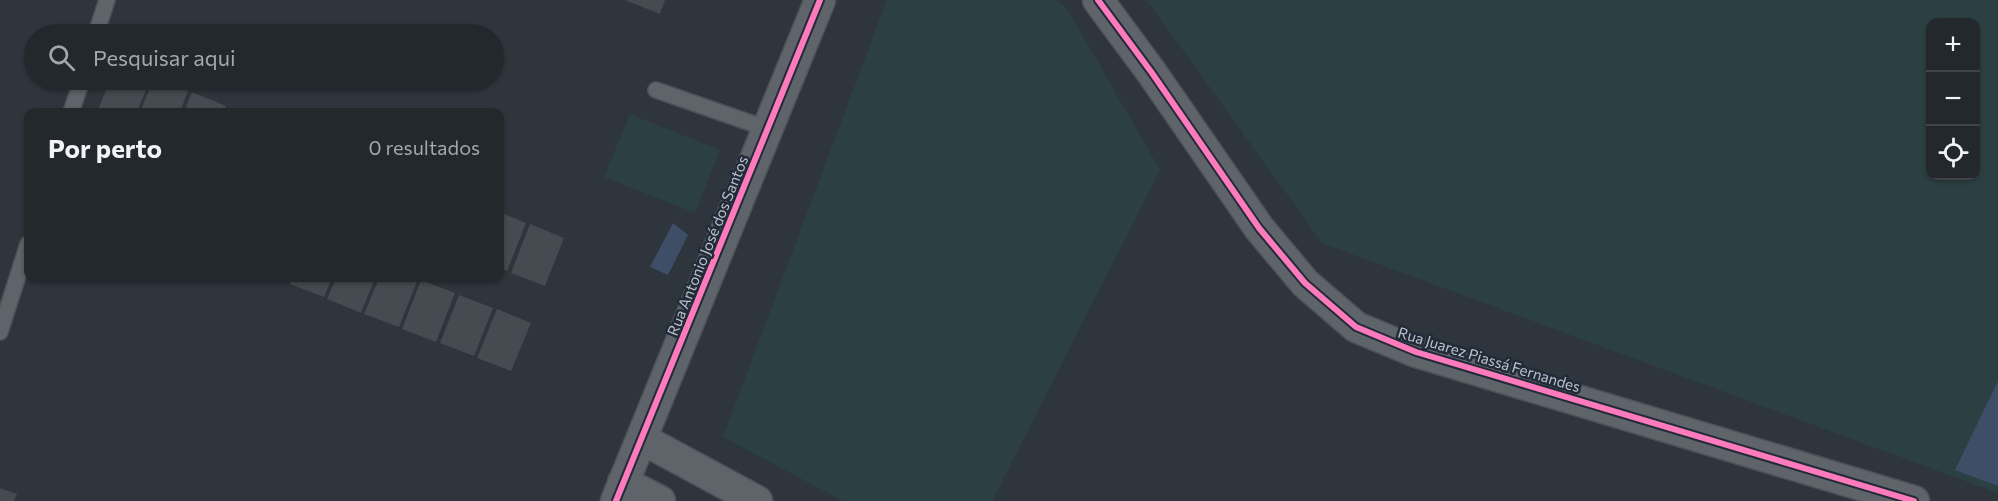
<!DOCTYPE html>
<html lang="pt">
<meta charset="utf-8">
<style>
:root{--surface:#23282d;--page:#2b3035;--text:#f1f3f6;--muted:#a3a6aa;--line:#404449}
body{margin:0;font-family:Commissioner,sans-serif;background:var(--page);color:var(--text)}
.controls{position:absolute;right:18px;top:18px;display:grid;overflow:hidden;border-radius:12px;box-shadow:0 2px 4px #0004}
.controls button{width:54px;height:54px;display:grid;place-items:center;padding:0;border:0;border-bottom:2px solid var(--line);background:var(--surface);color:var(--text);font:30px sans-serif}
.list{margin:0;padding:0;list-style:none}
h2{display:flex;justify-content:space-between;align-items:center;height:78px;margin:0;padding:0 24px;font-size:26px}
h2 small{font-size:20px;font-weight:400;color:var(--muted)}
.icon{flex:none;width:33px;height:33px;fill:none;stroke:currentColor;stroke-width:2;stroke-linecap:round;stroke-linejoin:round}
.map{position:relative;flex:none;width:1998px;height:501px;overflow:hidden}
.search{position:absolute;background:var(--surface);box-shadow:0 2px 4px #0004;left:24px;top:24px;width:480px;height:66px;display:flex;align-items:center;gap:15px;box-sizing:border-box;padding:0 21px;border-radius:33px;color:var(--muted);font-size:22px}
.panel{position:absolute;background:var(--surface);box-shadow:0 2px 4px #0004;left:24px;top:108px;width:480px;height:174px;border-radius:12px}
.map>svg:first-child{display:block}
.green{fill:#2c4043;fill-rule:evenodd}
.water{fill:#3e4e66}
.building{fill:#464a51}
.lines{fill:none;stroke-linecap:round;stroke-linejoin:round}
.lane-casing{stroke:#4d5157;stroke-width:18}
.street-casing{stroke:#4d5157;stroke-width:33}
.lane{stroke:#5f636a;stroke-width:15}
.street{stroke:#5f636a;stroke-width:30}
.cycleway-casing{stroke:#222b37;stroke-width:10}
.cycleway{stroke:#fd7abc;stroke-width:6}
.labels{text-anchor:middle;stroke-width:5;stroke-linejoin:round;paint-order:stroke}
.street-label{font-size:15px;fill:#bac1cc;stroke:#222b37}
</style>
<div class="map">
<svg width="1998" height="501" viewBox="0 0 1998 501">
<rect width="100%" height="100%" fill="#2f353c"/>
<path class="green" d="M 887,0 L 1057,0 L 1068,10 L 1160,170 L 992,501 L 843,501 L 723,437 Z
M 1145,0 L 1998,0 L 1998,493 L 1322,243 L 1152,7 ZM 1930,22 L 1976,22 L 1976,176 L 1930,176 Z
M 630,114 L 720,150 L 695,213 L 604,177 Z"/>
<path class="water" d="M 673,223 L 688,235 L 668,275 L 650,267 Z
M 1998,381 L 1998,486 L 1955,470 Z"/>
<path class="building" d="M 625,0 L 665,0 L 660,14 Z
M 110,80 L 150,80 L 137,112 L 97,112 Z
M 153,80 L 158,80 L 188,91 L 180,112 L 140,112 Z
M 192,92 L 226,106 L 223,112 L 184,112 Z
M 500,212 L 526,223 L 507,271 L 500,268 Z
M 530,224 L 564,238 L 545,286 L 511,273 Z
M 292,278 L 332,278 L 324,297 L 290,284 Z
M 336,278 L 375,278 L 361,313 L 327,299 Z
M 379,278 L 418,279 L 399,327 L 364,314 Z
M 421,280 L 455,293 L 436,342 L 402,329 Z
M 459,295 L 493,308 L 474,356 L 440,343 Z
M 497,309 L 531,323 L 511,371 L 477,358 Z
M 0,488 L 17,494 L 14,501 L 0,501 Z"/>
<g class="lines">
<g class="lane-casing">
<path id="lane" d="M 96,34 L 107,0
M 656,90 L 768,129
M 71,112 L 82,80
M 0,332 L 28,244"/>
</g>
<g class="street-casing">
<path id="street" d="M 1098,0 L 1152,73 L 1259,228 L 1305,283 L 1356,327 L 1416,352 L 1914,501
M 642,439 L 757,501
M 623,482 L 660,501
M 616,501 L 820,0"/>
</g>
<use href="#lane" class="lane"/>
<use href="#street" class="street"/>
<g class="cycleway-casing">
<path id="cycleway" d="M 1098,0 L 1152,73 L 1259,228 L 1305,283 L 1356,327 L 1416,352 L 1914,501
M 616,501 L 820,0"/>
</g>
<use href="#cycleway" class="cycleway"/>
</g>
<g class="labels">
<g class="street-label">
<text transform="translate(708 246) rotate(-68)" y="5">Rua Antonio José dos Santos</text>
<text transform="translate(1489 360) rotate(17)" y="5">Rua Juarez Piassá Fernandes</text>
</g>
</g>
</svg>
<div class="controls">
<button>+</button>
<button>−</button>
<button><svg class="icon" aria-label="locate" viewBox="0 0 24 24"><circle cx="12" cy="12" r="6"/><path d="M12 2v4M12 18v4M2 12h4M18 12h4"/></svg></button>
</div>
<div class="search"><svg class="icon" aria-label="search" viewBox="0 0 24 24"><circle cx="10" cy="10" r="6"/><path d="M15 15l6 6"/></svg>Pesquisar aqui</div>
<section class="panel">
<h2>Por perto<small>0 resultados</small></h2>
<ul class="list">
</ul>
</section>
</div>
